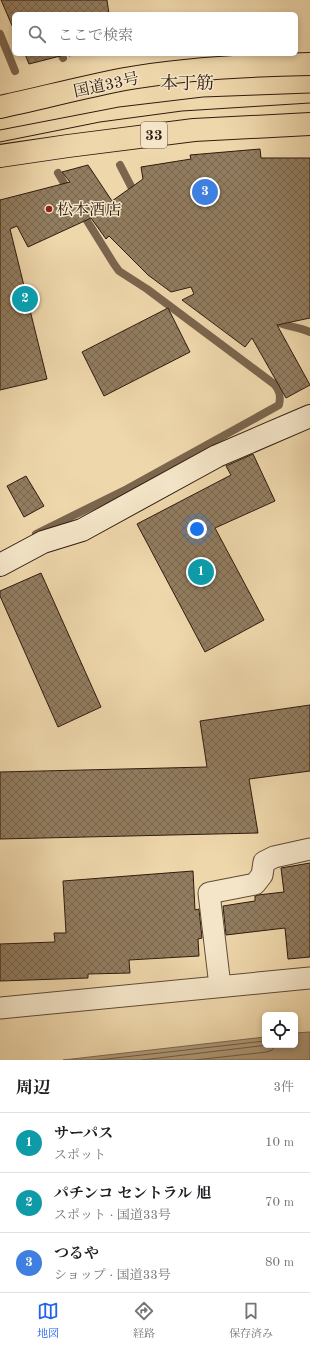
<!DOCTYPE html>
<html lang="ja">
<meta charset="utf-8">
<style>
:root{--surface:#fff;--page:#f2f2f2;--text:#202124;--muted:#757577;--line:#e0e0e0;--accent:#2563eb}
body{margin:0;font-family:"Old Standard TT","Noto Serif JP",serif;background:var(--page);color:var(--text)}
.controls{position:absolute;right:12px;bottom:12px;display:grid;overflow:hidden;border-radius:6px;box-shadow:0 2px 6px #0003}
.controls button{width:36px;height:36px;display:grid;place-items:center;padding:0;border:0;border-bottom:1px solid var(--line);background:var(--surface);color:var(--text);font:20px sans-serif}
.you{position:absolute;left:197px;top:529px;width:14px;height:14px;margin:-10px;border:3px solid #fff;border-radius:50%;background:#1a73e8;box-shadow:0 0 0 6px #1a73e833}
.badge{display:grid;place-items:center;width:26px;height:26px;border-radius:50%;background:var(--accent);color:#fff;font-size:13px;font-weight:700}
.pin{position:absolute;translate:-50% -50%;border:2px solid #fff;box-shadow:0 1px 4px #0006}
.list{margin:0;padding:0;list-style:none}
h2{display:flex;justify-content:space-between;align-items:center;height:52px;margin:0;padding:0 16px;font-size:17px}
h2 small{font-size:13px;font-weight:400;color:var(--muted)}
.list li{display:grid;grid-template-columns:26px 1fr auto;gap:12px;align-items:center;box-sizing:border-box;height:60px;padding:0 16px;border-top:1px solid var(--line)}
.list b{display:block;font-size:15px;white-space:nowrap}
.list p{margin:0;font-size:13px;white-space:nowrap;color:var(--muted)}
.list em{font-size:13px;font-style:normal;color:var(--muted)}
.icon{flex:none;width:22px;height:22px;fill:none;stroke:currentColor;stroke-width:2;stroke-linecap:round;stroke-linejoin:round}
.map{position:relative;flex:none;width:310px;height:1060px;overflow:hidden}
.search{position:absolute;background:var(--surface);box-shadow:0 2px 6px #0003;left:12px;right:12px;top:12px;height:44px;display:flex;align-items:center;gap:10px;box-sizing:border-box;padding:0 14px;border-radius:6px;color:var(--muted);font-size:15px}
.sheet{height:232px;background:var(--surface)}
nav{display:flex;justify-content:space-around;align-items:center;box-sizing:border-box;height:56px;border-top:1px solid var(--line);background:var(--surface);font-size:11px;color:var(--muted)}
nav a{display:grid;justify-items:center;gap:2px}
nav .on{color:var(--accent)}
.map>svg:first-child{display:block}
.water{fill:#ad9776;stroke:#7b654d}
.lines{fill:none;stroke-linecap:round;stroke-linejoin:round}
.shore{stroke:#6e5942;stroke-width:1}
.stream{stroke:#7b654d;stroke-width:8}
.building{fill:url(#building-cross-hatch);stroke:#2f1b0f}
.street-casing{stroke:#5f4a36;stroke-width:23}
.secondary-casing{stroke:#2f1b0f;stroke-width:24}
.highway-casing{stroke:#2f1b0f;stroke-width:24}
.street{stroke:#f4e5c8;stroke-width:21}
.secondary{stroke:#f4e5c8;stroke-width:22}
.highway{stroke:#eed7ab;stroke-width:22}
.tram{stroke:#2f1b0f;stroke-width:1}
.poi-dot{fill:#8f2418;stroke:#f4e5c8;stroke-width:1.5}
.labels{text-anchor:middle;stroke-width:3;stroke-linejoin:round;paint-order:stroke}
.shield{fill:#f4e5c8;stroke:#6a5846;stroke-width:1}
.shield-label{font-size:15px;font-weight:bold;fill:#2f1b0f}
.street-label{font-size:16px;fill:#2f1b0f;stroke:#f4e5c8}
.poi-label{font-size:16px;fill:#2f1b0f;stroke:#f4e5c8;text-anchor:start}
.quarter-label{font-size:18px;fill:#2f1b0f;stroke:#f4e5c8}
</style>
<div class="map">
<svg width="310" height="1060" viewBox="0 0 310 1060">
<defs>
<pattern id="building-cross-hatch" width="8" height="8" patternUnits="userSpaceOnUse"><rect width="8" height="8" fill="#927d60"/><path d="M0 0l8 8M0 8l8-8" fill="none" stroke="#78664e"/></pattern>
</defs>
<rect width="100%" height="100%" fill="#eed7ab"/>
<filter id="stains"><feTurbulence type="fractalNoise" baseFrequency=".005" numOctaves="4"/><feColorMatrix values="0 0 0 0 .2 0 0 0 0 .09 0 0 0 0 .02 0 0 0 .5 -.17"/></filter>
<radialGradient id="worn" r=".72"><stop offset=".6" stop-color="#630" stop-opacity="0"/><stop offset="1" stop-color="#630" stop-opacity=".3"/></radialGradient>
<path class="water" d="M 310,1032 L 310,1060 L 63,1060 L 265,1037 L 265,1045 L 295,1045 L 295,1033 Z"/>
<g class="lines">
<path class="shore" d="M 98,1060 L 265,1041
M 142,1060 L 268,1045
M 195,1060 L 267,1052 L 272,1050 L 277,1045"/>
<path class="stream" d="M 0,34 L 15,71
M 61,54 L 63,58
M 120,165 L 136,196
M 58,173 L 70,193
M 272,319 C 283,327 297,326 310,332
M 36,534 L 127,489 L 279,405 C 281,396 280,390 274,384 L 147,289 L 119,271 L 114,264 L 81,211"/>
</g>
<path class="building" d="M 1,0 L 107,0 L 109,14 L 14,14 L 14,30 Z
M 25,54 L 77,54 L 69,56 L 68,54 L 29,64 Z
M 260,149 L 261,158 L 310,158 L 310,318 L 277,325 L 310,385 L 286,398 L 252,338 L 245,347 L 182,300 L 194,294 L 191,287 L 171,292 L 148,275 L 109,236 L 106,239 L 91,218 L 28,247 L 17,226 L 10,229 L 47,379 L 0,390 L 0,200 L 70,182 L 62,172 L 88,165 L 112,201 L 143,179 L 141,167 L 191,159 L 190,155 Z
M 168,308 L 190,352 L 104,396 L 82,352 Z
M 253,454 L 275,501 L 215,528 L 264,620 L 205,652 L 137,524 L 231,475 L 226,466 Z
M 26,476 L 44,506 L 24,517 L 7,486 Z
M 41,573 L 101,707 L 58,727 L 0,596 L 0,591 Z
M 310,705 L 310,771 L 249,779 L 258,833 L 0,839 L 0,772 L 207,767 L 200,721 Z
M 310,863 L 310,957 L 288,959 L 285,928 L 226,935 L 223,906 L 255,901 L 255,896 L 258,895 L 284,892 L 281,868 Z
M 193,871 L 195,910 L 199,909 L 202,938 L 198,939 L 199,956 L 129,960 L 130,973 L 88,974 L 88,978 L 0,981 L 0,944 L 55,942 L 54,933 L 66,933 L 63,881 Z"/>
<g class="lines">
<g class="street-casing">
<path id="street" d="M 220,986 L 209,893 L 255,884 L 262,875 L 264,862 L 274,857 L 310,849
M 0,1008 L 310,978"/>
</g>
<g class="secondary-casing">
<path id="secondary" d="M 0,565 L 43,542 L 82,530 L 217,456 L 310,416"/>
</g>
<g class="highway-casing">
<path id="highway" d="M 0,107 C 42,98 83,87 125,79 C 186,68 248,65 310,64
M 0,156 L 68,146 L 194,130 L 310,124"/>
</g>
<use href="#street" class="street"/>
<use href="#secondary" class="secondary"/>
<use href="#highway" class="highway"/>
<path class="tram" d="M 0,130 L 119,107 L 203,97 L 310,93
M 0,142 L 100,122 L 182,111 L 310,103"/>
</g>
<circle class="poi-dot" cx="49" cy="209" r="4"/>
<g class="labels">
<rect class="shield" x="141" y="122" width="26" height="26" rx="3"/>
<g class="shield-label">
<text x="154" y="140">33</text>
</g>
<g class="street-label">
<text transform="translate(106 84) rotate(-12)" y="6">国道33号</text>
</g>
<g class="poi-label">
<text x="57" y="215">松本酒店</text>
</g>
<g class="quarter-label">
<text x="187" y="89">本丁筋</text>
</g>
</g>
<rect width="100%" height="100%" filter="url(#stains)"/>
<rect width="100%" height="100%" fill="url(#worn)"/>
</svg>
<div class="controls">
<button><svg class="icon" aria-label="locate" viewBox="0 0 24 24"><circle cx="12" cy="12" r="6"/><path d="M12 2v4M12 18v4M2 12h4M18 12h4"/></svg></button>
</div>
<div class="you"></div>
<div class="pin badge" style="left:201px;top:572px;background:#0f9aa8">1</div>
<div class="pin badge" style="left:25px;top:299px;background:#0f9aa8">2</div>
<div class="pin badge" style="left:205px;top:192px;background:#3f7fe0">3</div>
<div class="search"><svg class="icon" aria-label="search" viewBox="0 0 24 24"><circle cx="10" cy="10" r="6"/><path d="M15 15l6 6"/></svg>ここで検索</div>
</div>
<section class="sheet">
<h2>周辺<small>3件</small></h2>
<ul class="list">
<li><span class="badge" style="background:#0f9aa8">1</span><div><b>サーパス</b><p>スポット</p></div><em>10 m</em></li>
<li><span class="badge" style="background:#0f9aa8">2</span><div><b>パチンコ セントラル 旭</b><p>スポット · 国道33号</p></div><em>70 m</em></li>
<li><span class="badge" style="background:#3f7fe0">3</span><div><b>つるや</b><p>ショップ · 国道33号</p></div><em>80 m</em></li>
</ul>
</section>
<nav>
<a class="on"><svg class="icon" aria-label="map" viewBox="0 0 24 24"><path d="M3 6l6-2 6 2 6-2v14l-6 2-6-2-6 2zM9 4v14M15 6v14"/></svg>地図</a>
<a><svg class="icon" aria-label="directions" viewBox="0 0 24 24"><path d="M12 3l9 9-9 9-9-9zM9 14v-3h6M13 9l2 2-2 2"/></svg>経路</a>
<a><svg class="icon" aria-label="saved" viewBox="0 0 24 24"><path d="M7 4h10v16l-5-4-5 4z"/></svg>保存済み</a>
</nav>
